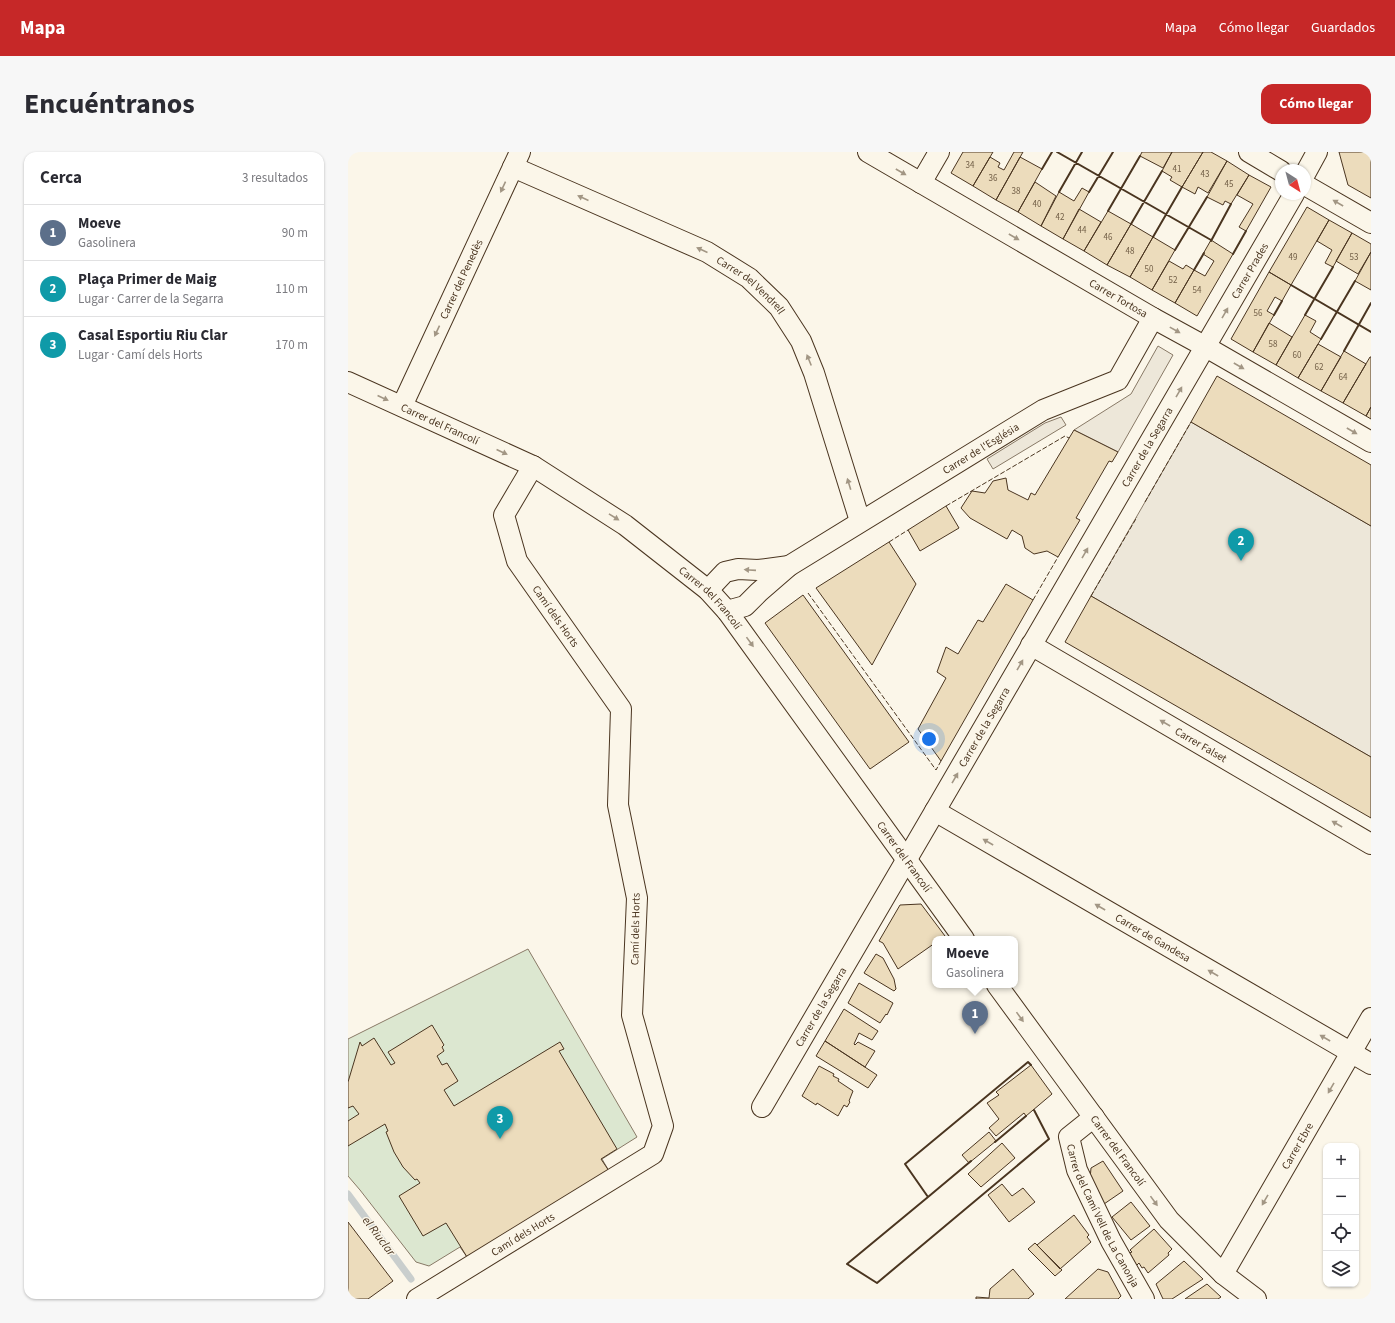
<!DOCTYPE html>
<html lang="es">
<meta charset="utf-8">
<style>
:root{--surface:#fff;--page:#f7f7f7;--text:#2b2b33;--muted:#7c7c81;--line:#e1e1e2;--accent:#c62828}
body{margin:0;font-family:"Source Sans 3",sans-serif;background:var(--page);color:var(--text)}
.controls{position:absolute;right:12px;bottom:12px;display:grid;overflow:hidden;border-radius:8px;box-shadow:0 1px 3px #0004}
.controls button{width:36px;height:36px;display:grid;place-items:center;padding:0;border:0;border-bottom:1px solid var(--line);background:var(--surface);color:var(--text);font:20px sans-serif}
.compass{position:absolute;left:927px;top:12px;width:36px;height:36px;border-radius:50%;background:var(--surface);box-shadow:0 1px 3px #0004;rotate:144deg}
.you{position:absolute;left:581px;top:587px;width:14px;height:14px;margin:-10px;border:3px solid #fff;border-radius:50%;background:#1a73e8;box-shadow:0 0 0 6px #1a73e833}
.badge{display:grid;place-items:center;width:26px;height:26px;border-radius:50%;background:var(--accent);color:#fff;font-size:13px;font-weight:700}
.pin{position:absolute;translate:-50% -33px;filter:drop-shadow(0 1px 2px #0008)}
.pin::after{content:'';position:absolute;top:21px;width:14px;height:12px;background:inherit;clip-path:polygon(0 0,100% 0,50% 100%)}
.popup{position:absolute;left:584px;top:784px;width:86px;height:52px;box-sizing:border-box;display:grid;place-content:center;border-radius:8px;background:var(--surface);filter:drop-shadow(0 1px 3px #0005);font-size:13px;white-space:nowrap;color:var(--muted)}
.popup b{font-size:15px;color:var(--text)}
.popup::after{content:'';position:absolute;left:50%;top:100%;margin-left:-8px;border:8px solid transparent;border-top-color:var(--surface)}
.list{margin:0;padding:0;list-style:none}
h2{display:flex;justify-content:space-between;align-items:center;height:52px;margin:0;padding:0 16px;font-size:17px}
h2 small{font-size:13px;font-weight:400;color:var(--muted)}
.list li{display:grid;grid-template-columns:26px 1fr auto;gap:12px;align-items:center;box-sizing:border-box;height:56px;padding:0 16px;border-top:1px solid var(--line)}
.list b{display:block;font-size:15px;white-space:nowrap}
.list p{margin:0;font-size:13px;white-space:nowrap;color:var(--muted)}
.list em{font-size:13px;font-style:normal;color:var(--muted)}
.icon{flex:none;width:22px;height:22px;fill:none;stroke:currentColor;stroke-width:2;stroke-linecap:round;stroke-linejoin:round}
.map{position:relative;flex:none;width:1023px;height:1147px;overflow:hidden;border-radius:12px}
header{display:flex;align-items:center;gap:24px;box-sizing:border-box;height:56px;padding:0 20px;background:var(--accent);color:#fff}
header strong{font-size:19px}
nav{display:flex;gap:22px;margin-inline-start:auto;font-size:14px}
.intro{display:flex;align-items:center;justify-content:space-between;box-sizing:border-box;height:96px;padding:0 24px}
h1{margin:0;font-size:28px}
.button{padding:10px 18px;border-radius:12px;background:var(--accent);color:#fff;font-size:14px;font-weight:700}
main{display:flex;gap:24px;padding:0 24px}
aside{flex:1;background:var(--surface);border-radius:12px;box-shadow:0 1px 3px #0004}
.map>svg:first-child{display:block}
.green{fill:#dce7d0;stroke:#887966}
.parking{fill:#ede7d9;stroke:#887966}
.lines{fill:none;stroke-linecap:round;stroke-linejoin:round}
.stream{stroke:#c9cecd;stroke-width:7}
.building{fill:#ecdcbc;stroke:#4a3520}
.street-casing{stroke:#4a3520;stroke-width:22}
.street{stroke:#fbf6e9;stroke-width:20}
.fence{stroke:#4a3520;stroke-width:1;stroke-dasharray:5 2;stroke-linecap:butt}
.wall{stroke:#4a3520;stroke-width:2}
.oneway{fill:#a29684}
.labels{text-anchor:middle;stroke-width:3;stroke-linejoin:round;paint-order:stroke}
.number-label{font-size:9px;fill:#725f47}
.street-label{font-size:11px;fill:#4a3520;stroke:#fbf6e9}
.water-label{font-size:12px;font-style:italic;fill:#4a3520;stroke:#fbf6e9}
</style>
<header>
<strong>Mapa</strong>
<nav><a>Mapa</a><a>Cómo llegar</a><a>Guardados</a></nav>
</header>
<div class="intro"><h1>Encuéntranos</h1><a class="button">Cómo llegar</a></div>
<main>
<aside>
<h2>Cerca<small>3 resultados</small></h2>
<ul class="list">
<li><span class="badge" style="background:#5c6f8a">1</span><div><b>Moeve</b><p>Gasolinera</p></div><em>90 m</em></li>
<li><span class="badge" style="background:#0f9aa8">2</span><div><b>Plaça Primer de Maig</b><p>Lugar · Carrer de la Segarra</p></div><em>110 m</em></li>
<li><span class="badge" style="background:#0f9aa8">3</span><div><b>Casal Esportiu Riu Clar</b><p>Lugar · Camí dels Horts</p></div><em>170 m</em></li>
</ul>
</aside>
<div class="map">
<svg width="1023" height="1147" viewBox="0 0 1023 1147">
<rect width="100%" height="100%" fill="#fbf6e9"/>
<path class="green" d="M 180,797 L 289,985 L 254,1007 L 261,1019 L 119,1105 L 112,1095 L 81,1114 L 68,1110 L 12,1038 L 0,1024 L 0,887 Z"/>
<path class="parking" d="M 810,194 L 825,203 L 770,300 L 726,278 L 783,242 Z
M 713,265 L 718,273 L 645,317 L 639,307 L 697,271 Z
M 843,270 L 1023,374 L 1023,605 L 743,444 Z"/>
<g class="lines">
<path class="stream" d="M 0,1042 L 63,1127"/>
</g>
<path class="building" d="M 615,0 L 645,0 L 625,34 L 603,21 Z
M 666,0 L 675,0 L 648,48 L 625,34 L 642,5 L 652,11 L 650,15 L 656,18 Z
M 794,0 L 824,0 L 815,16 L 792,4 Z
M 824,0 L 855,0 L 834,35 L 822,28 L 824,25 L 814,19 Z
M 855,0 L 863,0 L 879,9 L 860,41 L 850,35 L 847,42 L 834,35 Z
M 991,0 L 1023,0 L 1023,46 L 1000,33 Z
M 672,5 L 694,17 L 670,60 L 648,48 Z
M 879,9 L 901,23 L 883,52 L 877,49 L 875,53 L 859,45 Z
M 901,23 L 923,35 L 898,79 L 891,75 L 905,52 L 889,43 Z
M 687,30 L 708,44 L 693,74 L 670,60 Z
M 734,36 L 741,40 L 715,87 L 693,74 L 711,40 L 726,49 Z
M 959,55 L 981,68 L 943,133 L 921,120 Z
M 731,57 L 753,70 L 736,99 L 715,87 Z
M 760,59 L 783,72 L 759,113 L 736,99 Z
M 981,68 L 1004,81 L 985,115 L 977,111 L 984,98 L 969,89 Z
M 783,72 L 805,85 L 782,125 L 759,113 Z
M 1004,81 L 1023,92 L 1023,100 L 1010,122 L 988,109 Z
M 805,85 L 827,98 L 804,138 L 782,125 Z
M 863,88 L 885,102 L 849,164 L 827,151 L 846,118 L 857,124 L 866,109 L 855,102 Z
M 1023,100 L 1023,138 L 1007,129 Z
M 821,109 L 835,117 L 838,113 L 846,118 L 827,151 L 804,138 Z
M 921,120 L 943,133 L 934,149 L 927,145 L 919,159 L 926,163 L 905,200 L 883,187 Z
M 957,163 L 968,169 L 962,180 L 973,187 L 950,226 L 928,213 Z
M 921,171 L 944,185 L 928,213 L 905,200 Z
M 970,192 L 993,205 L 973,239 L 950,226 Z
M 996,199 L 1018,212 L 995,251 L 973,239 Z
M 1022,205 L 1023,205 L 1023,255 L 1018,264 L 995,251 Z
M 869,224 L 1023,313 L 1023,374 L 843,270 Z
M 1023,255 L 1023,267 L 1018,264 Z
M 726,278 L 770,300 L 764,310 L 761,309 L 728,366 L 732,368 L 710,405 L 699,399 L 686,402 L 677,396 L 674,384 L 664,378 L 659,387 L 622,366 L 613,356 L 624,339 L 637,341 L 645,329 L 658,326 L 660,338 L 680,348 L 683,341 L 687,343 Z
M 598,354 L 611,376 L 572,399 L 560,378 Z
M 541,390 L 568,432 L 524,513 L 468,436 Z
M 658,432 L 685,448 L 593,609 L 570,577 L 598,526 L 589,520 L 598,495 L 610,502 L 630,468 L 635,470 Z
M 455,443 L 561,590 L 522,617 L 417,471 Z
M 743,444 L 1023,605 L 1023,666 L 717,490 Z
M 573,752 L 597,784 L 593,787 L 587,787 L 587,791 L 550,817 L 535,791 L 531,789 L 552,753 Z
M 528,802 L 535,806 L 546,827 L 548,837 L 546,839 L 516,821 Z
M 511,831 L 545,851 L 539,863 L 538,862 L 532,871 L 500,851 Z
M 496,857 L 530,879 L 524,888 L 511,881 L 506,892 L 507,893 L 510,890 L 527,899 L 517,915 L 477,889 Z
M 84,873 L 96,893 L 94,895 L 96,899 L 89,904 L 94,913 L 99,911 L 110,929 L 96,938 L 106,954 L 212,890 L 216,897 L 211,899 L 269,997 L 253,1007 L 261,1019 L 119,1105 L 98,1071 L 75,1084 L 51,1044 L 72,1031 L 69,1027 L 67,1028 L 55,1015 L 46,1000 L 38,980 L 40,979 L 37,972 L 0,994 L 0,969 L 11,962 L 5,954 L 0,956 L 0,930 L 12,890 L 14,894 L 26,886 L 43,913 L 47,911 L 40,900 Z
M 477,889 L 529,923 L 520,936 L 468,904 Z
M 683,913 L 704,942 L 678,964 L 676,961 L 648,984 L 641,976 L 651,967 L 639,951 L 651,943 L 648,940 Z
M 471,914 L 486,922 L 485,924 L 491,927 L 490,929 L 505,939 L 501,949 L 502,950 L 499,955 L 496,953 L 490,964 L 469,951 L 468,953 L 454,944 Z
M 641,980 L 648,989 L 621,1011 L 614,1003 Z
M 654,991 L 667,1006 L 633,1035 L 620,1022 Z
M 755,1009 L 775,1039 L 756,1052 L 742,1027 L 743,1016 Z
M 654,1032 L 664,1044 L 675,1036 L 687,1050 L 661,1070 L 640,1043 Z
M 783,1050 L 802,1074 L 783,1088 L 764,1065 Z
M 726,1063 L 741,1083 L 739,1085 L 743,1090 L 712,1117 L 689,1093 Z
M 0,1070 L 45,1129 L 20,1147 L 0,1147 Z
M 806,1077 L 824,1097 L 820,1101 L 821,1103 L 800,1121 L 796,1115 L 794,1116 L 791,1111 L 787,1115 L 779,1102 L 784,1100 L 782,1098 Z
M 687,1091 L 714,1118 L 707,1124 L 680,1097 Z
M 836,1109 L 855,1127 L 824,1147 L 815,1147 L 808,1132 Z
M 665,1117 L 686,1142 L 680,1147 L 628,1147 L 628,1145 L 641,1146 L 642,1137 Z
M 750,1117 L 760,1120 L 773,1144 L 770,1147 L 717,1147 Z
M 859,1132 L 873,1145 L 870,1147 L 837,1147 Z"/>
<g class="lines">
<g class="street-casing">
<g id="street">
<path id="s1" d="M 520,0 L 805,166 L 858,195 L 1023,290"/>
<path d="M 901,0 L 933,19"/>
<path id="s2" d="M 165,15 L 359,100 L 401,126 L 431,155 L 453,189 L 466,221 L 512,369"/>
<path d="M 957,22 L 969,0"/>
<path d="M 573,31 L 591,0"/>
<path d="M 957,33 L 1023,71"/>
<path id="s3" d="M 0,230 L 185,314 L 277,373 L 360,438 L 379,459 L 616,787"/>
<path id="s4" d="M 54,254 L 172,0"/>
<path d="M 360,438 L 377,420 L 390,417 L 410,418 L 441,414"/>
<path id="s5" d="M 379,459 L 397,454 L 411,440 L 441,414 L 695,258 L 770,228 L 805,166"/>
<path id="s6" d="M 683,493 L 1023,692"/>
<path id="s7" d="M 587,659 L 1023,912"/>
<path id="s8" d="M 649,833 L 821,1068 L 875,1122 L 908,1147"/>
<path id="s9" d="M 414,955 L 587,659 L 946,42"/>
<path id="s10" d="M 746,965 L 721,985 L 729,1018 L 763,1089 L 796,1147"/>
<path id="s11" d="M 875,1122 L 1023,866"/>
<path id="s12" d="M 69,1147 L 305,1002 L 315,974 L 284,863 L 289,746 L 270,653 L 273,557 L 169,409 L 156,363 L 185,314"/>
</g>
</g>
<use href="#street" class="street"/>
<path class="fence" d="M 797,350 L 843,270
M 598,354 L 717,284 L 721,286
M 541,390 L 560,378
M 460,441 L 588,618 L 593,609
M 743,444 L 789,365
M 685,448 L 710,405"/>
<path class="wall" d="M 709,0 L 863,88
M 694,17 L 704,0
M 711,40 L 734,0
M 741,40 L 765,0
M 760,59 L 792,4
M 783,72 L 814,19
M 805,85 L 834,35
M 863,89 L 883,52
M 827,98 L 859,45
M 885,102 L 898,79
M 846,118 L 856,101
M 943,133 L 1023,180
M 926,163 L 934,149
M 957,163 L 985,115
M 973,187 L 1007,129
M 996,199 L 1023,151
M 647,990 L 678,964
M 623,1009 L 580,1045 L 557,1012 L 680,910 L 683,913
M 580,1045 L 499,1112 L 529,1131 L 701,987 L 686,958"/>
</g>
<defs><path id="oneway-solid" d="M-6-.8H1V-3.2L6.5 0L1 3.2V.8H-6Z"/></defs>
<g class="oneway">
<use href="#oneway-solid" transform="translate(553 20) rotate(30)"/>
<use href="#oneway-solid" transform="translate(155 35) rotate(115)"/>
<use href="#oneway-solid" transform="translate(235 46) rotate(-156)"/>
<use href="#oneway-solid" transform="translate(990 51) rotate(-150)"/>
<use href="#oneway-solid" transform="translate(666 85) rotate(30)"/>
<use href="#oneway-solid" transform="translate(354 98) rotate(-156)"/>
<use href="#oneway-solid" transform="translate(877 161) rotate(-60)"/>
<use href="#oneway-solid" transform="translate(827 178) rotate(29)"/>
<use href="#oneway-solid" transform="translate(89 179) rotate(115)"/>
<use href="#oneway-solid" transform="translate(461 208) rotate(-112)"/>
<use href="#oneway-solid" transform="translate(891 214) rotate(30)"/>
<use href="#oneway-solid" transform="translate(831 240) rotate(-60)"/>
<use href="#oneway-solid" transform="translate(35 246) rotate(25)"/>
<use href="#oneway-solid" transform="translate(1004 279) rotate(30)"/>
<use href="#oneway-solid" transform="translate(154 300) rotate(25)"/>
<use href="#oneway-solid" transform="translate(501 332) rotate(-107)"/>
<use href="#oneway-solid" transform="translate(266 365) rotate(32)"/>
<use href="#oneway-solid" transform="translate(737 401) rotate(-60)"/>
<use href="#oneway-solid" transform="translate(402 418) rotate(-176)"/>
<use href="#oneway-solid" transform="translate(402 490) rotate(54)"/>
<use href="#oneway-solid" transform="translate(672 513) rotate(-60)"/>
<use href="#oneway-solid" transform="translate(817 571) rotate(-150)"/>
<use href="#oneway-solid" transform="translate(607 626) rotate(-60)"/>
<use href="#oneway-solid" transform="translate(989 672) rotate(-150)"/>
<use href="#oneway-solid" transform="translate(640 690) rotate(-150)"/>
<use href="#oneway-solid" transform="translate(752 755) rotate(-150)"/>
<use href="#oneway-solid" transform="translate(865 821) rotate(-150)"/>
<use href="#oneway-solid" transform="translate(672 865) rotate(54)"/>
<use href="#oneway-solid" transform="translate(977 886) rotate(-150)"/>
<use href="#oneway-solid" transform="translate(983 936) rotate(120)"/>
<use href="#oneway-solid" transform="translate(917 1048) rotate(120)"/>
<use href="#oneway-solid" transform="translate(806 1049) rotate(54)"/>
</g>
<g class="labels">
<g class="number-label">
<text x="622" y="16">34</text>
<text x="829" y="20">41</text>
<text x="857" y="25">43</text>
<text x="645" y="29">36</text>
<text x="881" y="35">45</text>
<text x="668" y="42">38</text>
<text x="689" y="55">40</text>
<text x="712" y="68">42</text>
<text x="734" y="81">44</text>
<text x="760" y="88">46</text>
<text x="782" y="102">48</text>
<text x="945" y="108">49</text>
<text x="1006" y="108">53</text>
<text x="801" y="120">50</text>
<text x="825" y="131">52</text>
<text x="849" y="141">54</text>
<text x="910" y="164">56</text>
<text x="925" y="195">58</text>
<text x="949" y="206">60</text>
<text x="971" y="218">62</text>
<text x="995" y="228">64</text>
</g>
<g class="street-label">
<text dy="4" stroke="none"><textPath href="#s9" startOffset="968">Carrer Prades</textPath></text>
<text dy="4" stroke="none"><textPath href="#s4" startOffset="140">Carrer del Penedès</textPath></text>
<text dy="4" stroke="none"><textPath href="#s2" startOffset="267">Carrer del Vendrell</textPath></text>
<text dy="4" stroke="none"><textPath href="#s1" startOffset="290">Carrer Tortosa</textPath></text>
<text dy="4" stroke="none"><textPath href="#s3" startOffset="101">Carrer del Francolí</textPath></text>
<text dy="4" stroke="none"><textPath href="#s9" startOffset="764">Carrer de la Segarra</textPath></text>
<text dy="4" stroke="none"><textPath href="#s5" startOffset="303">Carrer de l'Església</textPath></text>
<text dy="4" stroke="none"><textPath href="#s3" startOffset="425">Carrer del Francolí</textPath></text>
<text transform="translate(208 464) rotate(55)" y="4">Camí dels Horts</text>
<text dy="4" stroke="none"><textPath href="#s9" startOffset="440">Carrer de la Segarra</textPath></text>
<text dy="4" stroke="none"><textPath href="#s6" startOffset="197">Carrer Falset</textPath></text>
<text dy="4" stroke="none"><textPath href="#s3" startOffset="749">Carrer del Francolí</textPath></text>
<text transform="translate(287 777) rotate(-89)" y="4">Camí dels Horts</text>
<text dy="4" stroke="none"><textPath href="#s7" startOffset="252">Carrer de Gandesa</textPath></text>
<text dy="4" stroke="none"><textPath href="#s9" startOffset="116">Carrer de la Segarra</textPath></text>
<text dy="4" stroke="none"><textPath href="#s11" startOffset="148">Carrer Ebre</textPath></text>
<text dy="4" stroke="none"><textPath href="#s8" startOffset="205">Carrer del Francolí</textPath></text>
<text dy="4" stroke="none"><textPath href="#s10" startOffset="118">Carrer del Camí Vell de La Canonja</textPath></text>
<text dy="4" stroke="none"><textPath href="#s12" startOffset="124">Camí dels Horts</textPath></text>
</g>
<g class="water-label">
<text transform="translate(31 1084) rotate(53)" y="4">el Riuclar</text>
</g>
</g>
</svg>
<div class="controls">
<button>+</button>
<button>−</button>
<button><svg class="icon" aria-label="locate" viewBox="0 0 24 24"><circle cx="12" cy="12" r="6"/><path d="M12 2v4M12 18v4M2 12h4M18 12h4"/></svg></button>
<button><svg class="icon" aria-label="layers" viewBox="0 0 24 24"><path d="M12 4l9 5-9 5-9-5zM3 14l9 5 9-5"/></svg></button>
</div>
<svg class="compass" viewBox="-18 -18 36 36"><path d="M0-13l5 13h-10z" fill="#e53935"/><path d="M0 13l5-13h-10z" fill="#7c7c81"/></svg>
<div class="you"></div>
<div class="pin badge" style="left:627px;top:882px;background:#5c6f8a">1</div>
<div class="popup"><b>Moeve</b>Gasolinera</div>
<div class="pin badge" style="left:893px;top:409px;background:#0f9aa8">2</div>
<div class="pin badge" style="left:152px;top:987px;background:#0f9aa8">3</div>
</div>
</main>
